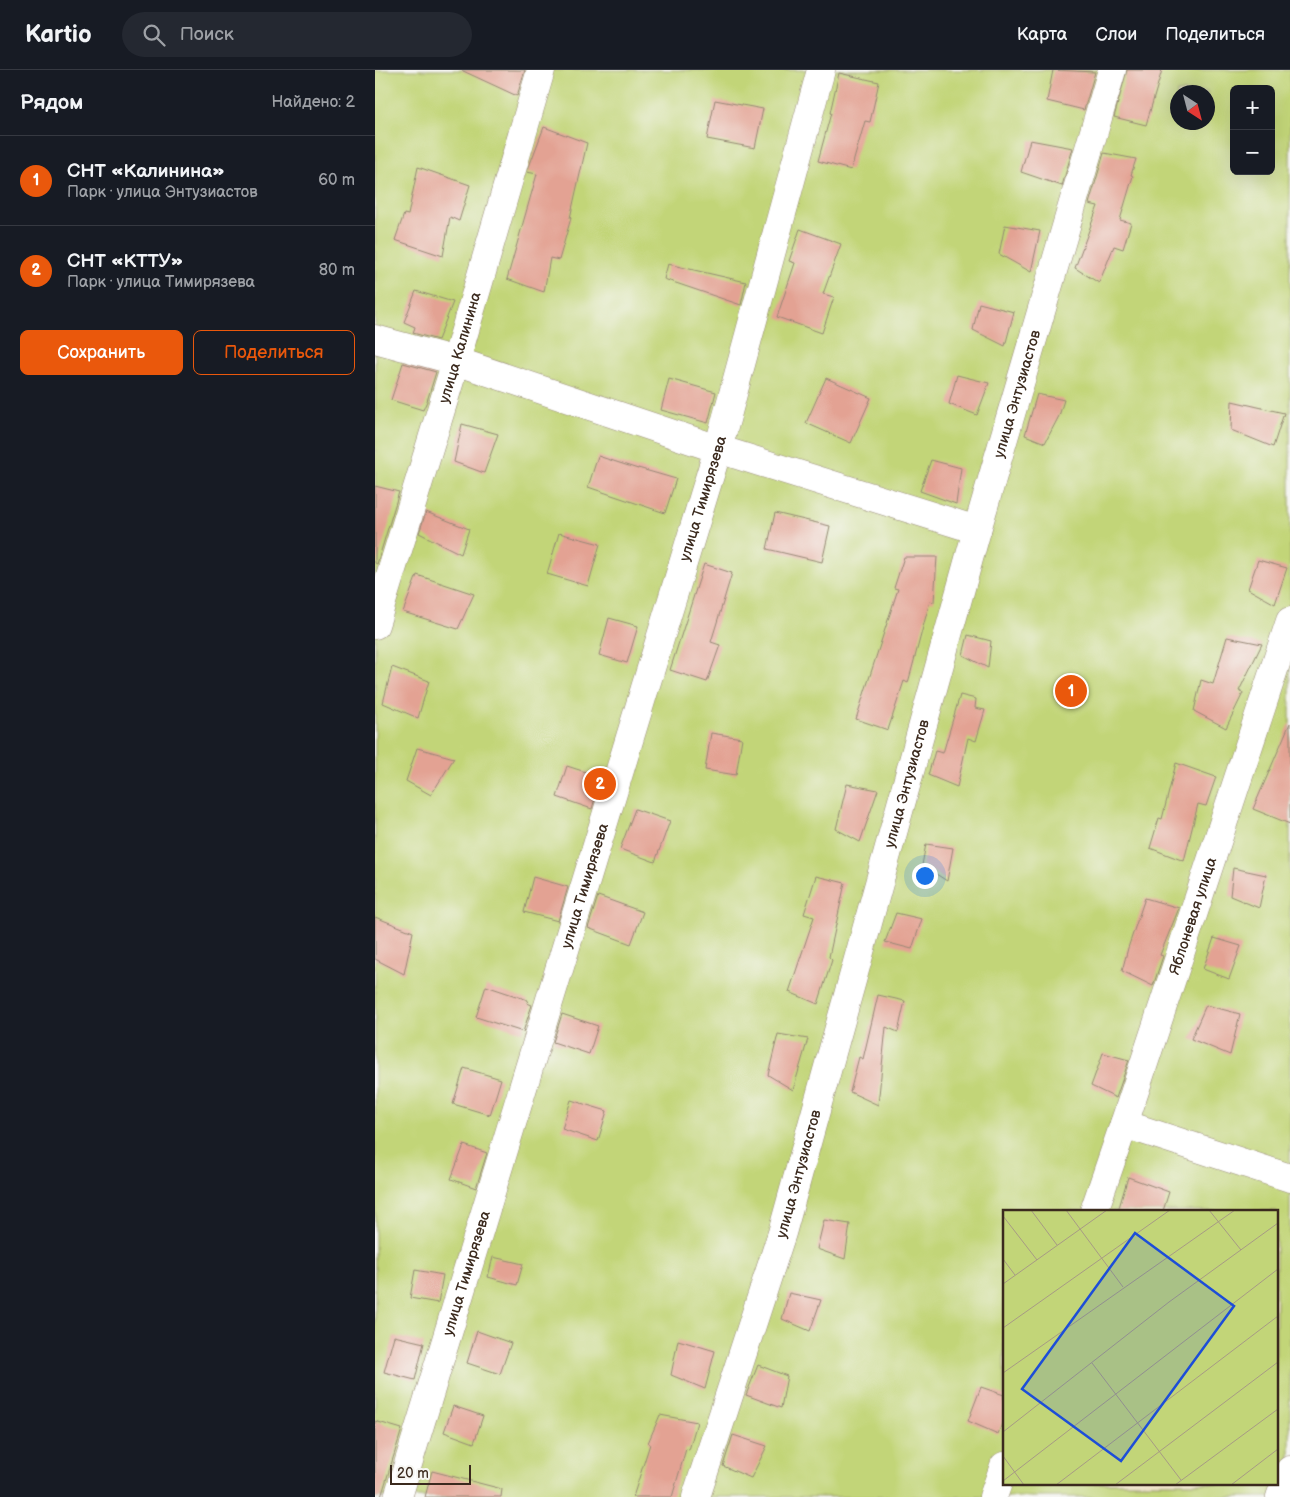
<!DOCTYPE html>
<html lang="ru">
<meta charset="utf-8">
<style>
:root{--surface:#171b24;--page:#242831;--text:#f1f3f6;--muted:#9ea1a6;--line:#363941;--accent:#ea580c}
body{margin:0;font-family:"Balsamiq Sans",sans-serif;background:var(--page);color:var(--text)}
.controls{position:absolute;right:15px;top:15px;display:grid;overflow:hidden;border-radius:8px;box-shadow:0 5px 20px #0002}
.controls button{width:45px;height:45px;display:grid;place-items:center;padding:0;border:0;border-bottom:1px solid var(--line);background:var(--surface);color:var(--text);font:25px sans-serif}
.compass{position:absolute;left:795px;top:15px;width:45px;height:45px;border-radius:50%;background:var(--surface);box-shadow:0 5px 20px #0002;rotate:144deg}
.scale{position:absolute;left:15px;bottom:12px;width:81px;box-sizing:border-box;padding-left:5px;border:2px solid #3b2a1e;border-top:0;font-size:14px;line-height:18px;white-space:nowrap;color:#3b2a1e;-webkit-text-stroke:4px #f6f6f2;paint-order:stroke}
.you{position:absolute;left:549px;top:805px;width:18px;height:18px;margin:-12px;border:4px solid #fff;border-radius:50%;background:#1a73e8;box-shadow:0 0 0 8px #1a73e833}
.badge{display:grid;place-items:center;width:32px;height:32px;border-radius:50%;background:var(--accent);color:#fff;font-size:16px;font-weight:700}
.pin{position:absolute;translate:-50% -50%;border:2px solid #fff;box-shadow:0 1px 5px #0006}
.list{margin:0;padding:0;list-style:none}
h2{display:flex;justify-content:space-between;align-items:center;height:65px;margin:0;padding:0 20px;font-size:21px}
h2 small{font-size:16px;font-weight:400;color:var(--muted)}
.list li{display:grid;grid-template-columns:32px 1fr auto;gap:15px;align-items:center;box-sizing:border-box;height:90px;padding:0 20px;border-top:1px solid var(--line)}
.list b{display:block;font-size:19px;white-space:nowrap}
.list p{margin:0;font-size:16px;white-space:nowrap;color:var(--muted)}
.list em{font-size:16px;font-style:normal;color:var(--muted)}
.actions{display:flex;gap:10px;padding:15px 20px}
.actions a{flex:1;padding:11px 0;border:1px solid var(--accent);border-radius:8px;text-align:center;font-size:18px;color:var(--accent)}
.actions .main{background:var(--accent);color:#fff}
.icon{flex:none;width:28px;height:28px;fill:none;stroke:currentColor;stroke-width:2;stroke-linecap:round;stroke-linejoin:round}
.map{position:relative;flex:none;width:915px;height:1427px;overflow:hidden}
header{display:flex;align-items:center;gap:30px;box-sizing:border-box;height:70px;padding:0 25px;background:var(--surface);border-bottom:1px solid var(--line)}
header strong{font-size:24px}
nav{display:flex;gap:28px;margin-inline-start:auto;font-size:18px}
.search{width:350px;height:45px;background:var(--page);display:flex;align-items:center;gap:12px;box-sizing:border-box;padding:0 18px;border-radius:28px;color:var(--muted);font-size:19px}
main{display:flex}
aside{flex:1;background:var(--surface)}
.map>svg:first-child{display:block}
.green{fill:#c2d578;stroke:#7e804b;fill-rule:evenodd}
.building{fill:#e3a293}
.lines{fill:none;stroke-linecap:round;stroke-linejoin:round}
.minor-casing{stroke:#958774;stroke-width:29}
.minor{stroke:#fff;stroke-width:28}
.labels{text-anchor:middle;stroke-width:4.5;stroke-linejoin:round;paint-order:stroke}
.street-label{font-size:15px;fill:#3b2a1e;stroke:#f6f6f2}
.inset-road{fill:none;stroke:#a79a85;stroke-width:1}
.view{fill:#1d4ed8;fill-opacity:0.15;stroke:#1d4ed8;stroke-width:2.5}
.inset-edge{fill:none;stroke:#3b2a1e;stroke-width:2.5}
</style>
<header>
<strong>Kartio</strong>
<div class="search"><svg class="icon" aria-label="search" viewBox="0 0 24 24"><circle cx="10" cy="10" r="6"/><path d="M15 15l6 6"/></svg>Поиск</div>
<nav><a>Карта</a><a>Слои</a><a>Поделиться</a></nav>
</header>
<main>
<aside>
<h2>Рядом<small>Найдено: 2</small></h2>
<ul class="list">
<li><span class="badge">1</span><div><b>СНТ «Калинина»</b><p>Парк · улица Энтузиастов</p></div><em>60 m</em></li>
<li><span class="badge">2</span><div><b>СНТ «КТТУ»</b><p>Парк · улица Тимирязева</p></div><em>80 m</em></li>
</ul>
<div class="actions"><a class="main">Сохранить</a><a>Поделиться</a></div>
</aside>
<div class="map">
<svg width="915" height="1427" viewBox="0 0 915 1427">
<rect width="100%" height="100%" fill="#f6f6f2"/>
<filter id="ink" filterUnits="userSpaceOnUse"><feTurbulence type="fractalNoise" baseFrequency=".02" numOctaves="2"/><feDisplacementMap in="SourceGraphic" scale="10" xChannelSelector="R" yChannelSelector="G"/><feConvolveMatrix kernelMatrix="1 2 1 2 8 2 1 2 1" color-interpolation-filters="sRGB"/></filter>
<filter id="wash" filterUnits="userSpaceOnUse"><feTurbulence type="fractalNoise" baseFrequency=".0096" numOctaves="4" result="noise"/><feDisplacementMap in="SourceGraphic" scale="20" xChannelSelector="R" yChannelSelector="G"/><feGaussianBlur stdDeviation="1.12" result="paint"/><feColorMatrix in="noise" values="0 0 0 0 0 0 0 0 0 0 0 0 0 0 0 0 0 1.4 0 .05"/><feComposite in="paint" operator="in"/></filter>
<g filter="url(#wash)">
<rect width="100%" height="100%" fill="#efe4c9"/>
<path class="green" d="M 0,0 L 915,0 L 915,1427 L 0,1427 ZM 859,19 L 896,19 L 896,101 L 859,101 ZM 802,22 L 832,22 L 832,52 L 802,52 ZM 629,1141 L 901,1141 L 901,1413 L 629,1413 Z"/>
<g id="blocks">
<path class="building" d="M 86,0 L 150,0 L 142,26 Z
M 678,0 L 720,2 L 709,40 L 672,31 Z
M 752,0 L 787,0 L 771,55 L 739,47 Z
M 464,3 L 504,12 L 495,52 L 490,51 L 476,100 L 443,91 L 456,43 L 455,43 Z
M 340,30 L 388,39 L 380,78 L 332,69 Z
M 169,57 L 212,73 L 195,148 L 196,148 L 184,190 L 175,188 L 169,222 L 132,209 L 162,104 L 152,102 Z
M 655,70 L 698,78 L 687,116 L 646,102 Z
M 729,83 L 761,89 L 756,105 L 758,106 L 745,150 L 756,153 L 748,179 L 739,176 L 724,213 L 700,198 L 723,136 L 714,134 Z
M 43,97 L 95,115 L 84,151 L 75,147 L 68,186 L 20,170 L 29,144 L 33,145 Z
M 630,155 L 665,161 L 656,202 L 624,184 Z
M 425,159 L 466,174 L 448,224 L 459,227 L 447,263 L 402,247 L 420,193 L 414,191 Z
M 293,194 L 371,212 L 366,235 L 289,209 Z
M 41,221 L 78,232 L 63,270 L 38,263 L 40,257 L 29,252 Z
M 604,233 L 639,242 L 630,276 L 598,260 Z
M 28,293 L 61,302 L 52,331 L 48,340 L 16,330 Z
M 582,305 L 614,313 L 602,345 L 574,334 Z
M 451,308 L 496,328 L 476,373 L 431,353 Z
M 294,309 L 341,322 L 333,353 L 286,340 Z
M 662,324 L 689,330 L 684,346 L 670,373 L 650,365 Z
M 857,331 L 909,343 L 898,377 L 856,360 Z
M 87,354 L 123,364 L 109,403 L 79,392 Z
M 223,386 L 263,399 L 263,398 L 301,409 L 290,443 L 213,417 Z
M 556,390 L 586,398 L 581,434 L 545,421 Z
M 0,416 L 24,422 L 2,494 L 0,493 Z
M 51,442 L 94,459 L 86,484 L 44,463 Z
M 400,443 L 455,456 L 447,492 L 392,479 Z
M 184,463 L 225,474 L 213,516 L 172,504 Z
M 529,487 L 562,487 L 559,532 L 555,531 L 533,613 L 529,611 L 513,660 L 481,649 L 523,519 L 519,518 Z
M 883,490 L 912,498 L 900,534 L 873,519 Z
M 329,494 L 357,503 L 336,572 L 345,575 L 332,612 L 295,600 Z
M 42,505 L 99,524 L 83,559 L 28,542 Z
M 234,548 L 263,556 L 252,593 L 224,585 Z
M 593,565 L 616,571 L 613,598 L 588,585 Z
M 852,567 L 887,574 L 864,621 L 868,623 L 851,658 L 819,641 L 826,610 L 838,614 Z
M 17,597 L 54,611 L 43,648 L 8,633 Z
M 585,625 L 601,629 L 600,638 L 610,640 L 601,671 L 593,668 L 582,717 L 553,705 L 560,681 L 568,683 Z
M 915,653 L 915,754 L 878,739 Z
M 336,663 L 367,668 L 361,705 L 330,700 Z
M 42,678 L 79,688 L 56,725 L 31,711 Z
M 801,693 L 841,707 L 831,736 L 823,734 L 809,791 L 775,778 L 784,748 L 787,749 Z
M 192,696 L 226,707 L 217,739 L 182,727 Z
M 472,714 L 503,720 L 485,772 L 461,759 Z
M 260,739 L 295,751 L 280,792 L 245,779 Z
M 551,774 L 578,778 L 572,811 L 547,795 Z
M 858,798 L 891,805 L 884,838 L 855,826 Z
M 441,806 L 470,813 L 454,887 L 457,890 L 443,934 L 414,922 L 439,847 L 429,844 Z
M 158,807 L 193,817 L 183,851 L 149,842 Z
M 223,826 L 268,842 L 256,874 L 213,858 Z
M 770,828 L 804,838 L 785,885 L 788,886 L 778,916 L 747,901 L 753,878 Z
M 521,843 L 547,849 L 537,879 L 510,872 Z
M 0,847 L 38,862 L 29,904 L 0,889 Z
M 839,868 L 866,876 L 854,909 L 828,899 Z
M 111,916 L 153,930 L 152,933 L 157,935 L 148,962 L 101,947 Z
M 503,925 L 530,931 L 523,962 L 511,957 L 503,1035 L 475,1022 L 484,987 L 488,989 Z
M 831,935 L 865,944 L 855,985 L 816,969 Z
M 187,944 L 223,956 L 214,984 L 178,972 Z
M 403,964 L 433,969 L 418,1020 L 393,1005 Z
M 728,983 L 754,990 L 741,1028 L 716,1016 Z
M 89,998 L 126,1009 L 115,1045 L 78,1034 Z
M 196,1030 L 232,1041 L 223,1071 L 187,1059 Z
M 89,1075 L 112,1083 L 101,1118 L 76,1109 Z
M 753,1107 L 794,1122 L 788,1141 L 743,1141 Z
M 449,1150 L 475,1154 L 470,1189 L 442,1179 Z
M 118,1187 L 148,1194 L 142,1215 L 113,1207 Z
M 40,1200 L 68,1205 L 63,1233 L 35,1228 Z
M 414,1223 L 446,1230 L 435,1261 L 407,1249 Z
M 102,1261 L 136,1273 L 125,1304 L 92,1293 Z
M 19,1266 L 49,1273 L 40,1310 L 9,1302 Z
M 303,1270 L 340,1281 L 330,1319 L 296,1305 Z
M 383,1295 L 412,1306 L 406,1338 L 371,1325 Z
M 606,1317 L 629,1325 L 629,1349 L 623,1364 L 593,1351 Z
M 78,1336 L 108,1346 L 99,1373 L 69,1362 Z
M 285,1345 L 322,1352 L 314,1380 L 311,1379 L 297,1427 L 258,1427 L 275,1374 L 273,1373 Z
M 0,1351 L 27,1359 L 6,1427 L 0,1427 Z
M 358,1365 L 392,1376 L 376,1408 L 348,1396 Z
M 57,1401 L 127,1419 L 126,1427 L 50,1427 Z"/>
</g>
</g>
<g filter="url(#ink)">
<use href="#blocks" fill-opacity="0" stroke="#958774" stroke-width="1"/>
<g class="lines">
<g class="minor-casing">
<g id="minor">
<path d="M 0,269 L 81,291 L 343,379 L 602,460"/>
<path id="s1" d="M 0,555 L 81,291 L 166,0"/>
<path d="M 749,1054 L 915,1108"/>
<path id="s2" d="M 719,1141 L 749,1054 L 915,551"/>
<path id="s3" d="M 23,1427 L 343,379 L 446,0"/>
<path id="s4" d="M 321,1427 L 407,1163 L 602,460 L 737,0"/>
<path d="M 618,1427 L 629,1396"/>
<path d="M 905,1427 L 915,1400"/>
</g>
</g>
<use href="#minor" class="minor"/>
</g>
</g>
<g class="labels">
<g class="street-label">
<text dy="5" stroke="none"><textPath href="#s1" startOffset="290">улица Калинина</textPath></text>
<text dy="5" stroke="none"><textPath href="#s4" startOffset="1149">улица Энтузиастов</textPath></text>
<text dy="5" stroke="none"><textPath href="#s3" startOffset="1044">улица Тимирязева</textPath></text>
<text dy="5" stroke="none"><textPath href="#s4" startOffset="744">улица Энтузиастов</textPath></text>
<text dy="5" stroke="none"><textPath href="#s3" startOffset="639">улица Тимирязева</textPath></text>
<text dy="5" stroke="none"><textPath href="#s2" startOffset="311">Яблоневая улица</textPath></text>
<text dy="5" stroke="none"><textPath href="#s4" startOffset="339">улица Энтузиастов</textPath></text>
<text dy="5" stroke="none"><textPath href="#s3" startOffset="234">улица Тимирязева</textPath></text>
</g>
</g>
<g transform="translate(628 1140)">
<rect width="275" height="275" fill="#efe4c9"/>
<path d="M 0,0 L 275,0 L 275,275 L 0,275 Z" fill="#c2d578"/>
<path class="inset-road" d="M 28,0 L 54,35M 63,0 L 120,77M 206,0 L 238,40M 0,6 L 34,50M 0,49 L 12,65M 0,74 L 104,0M 0,118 L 167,0M 89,153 L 178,270M 0,163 L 232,0M 0,222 L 166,92 L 275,13M 0,246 L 21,275M 0,271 L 275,59M 53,275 L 275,106M 112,275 L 275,152M 172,275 L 275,199M 228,275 L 275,239"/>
<path class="view" d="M 132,23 L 231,96 L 118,251 L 19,179 Z"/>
<rect width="275" height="275" class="inset-edge"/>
</g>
</svg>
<div class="controls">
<button>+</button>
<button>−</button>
</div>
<svg class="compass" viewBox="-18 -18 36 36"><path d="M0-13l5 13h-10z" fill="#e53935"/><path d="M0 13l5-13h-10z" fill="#9ea1a6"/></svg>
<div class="scale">20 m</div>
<div class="you"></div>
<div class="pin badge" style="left:696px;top:621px">1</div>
<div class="pin badge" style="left:225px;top:714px">2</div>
</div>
</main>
